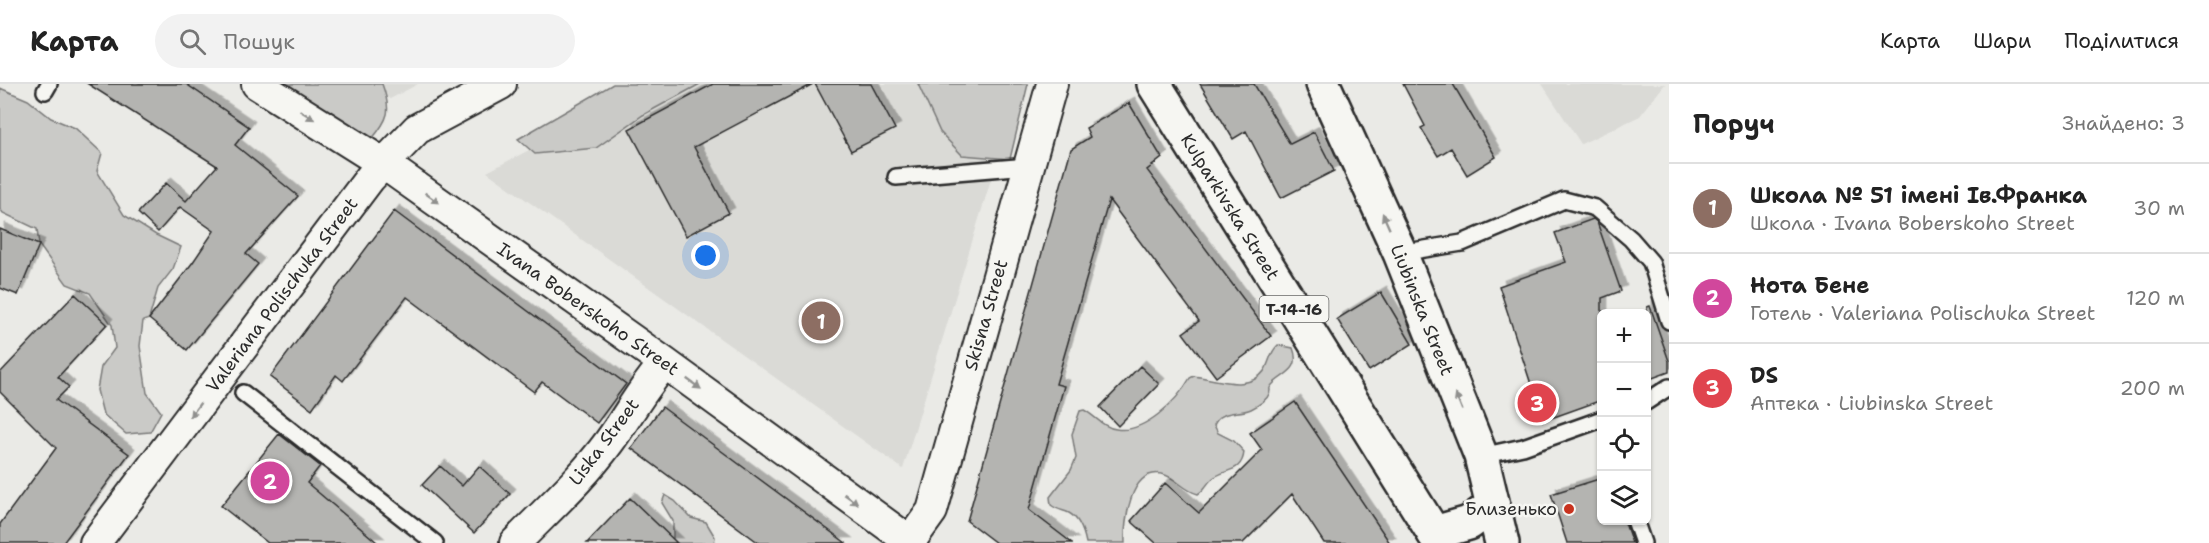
<!DOCTYPE html>
<html lang="uk">
<meta charset="utf-8">
<style>
:root{--surface:#fff;--page:#f2f2f2;--text:#222;--muted:#767676;--line:#e0e0e0;--accent:#ea580c}
body{margin:0;font-family:"Shantell Sans",sans-serif;background:var(--page);color:var(--text)}
.controls{position:absolute;right:18px;bottom:18px;display:grid;overflow:hidden;border-radius:9px;box-shadow:0 2px 4px #0004}
.controls button{width:54px;height:54px;display:grid;place-items:center;padding:0;border:0;border-bottom:2px solid var(--line);background:var(--surface);color:var(--text);font:30px sans-serif}
.you{position:absolute;left:706px;top:172px;width:21px;height:21px;margin:-15px;border:4px solid #fff;border-radius:50%;background:#1a73e8;box-shadow:0 0 0 9px #1a73e833}
.badge{display:grid;place-items:center;width:39px;height:39px;border-radius:50%;background:var(--accent);color:#fff;font-size:20px;font-weight:700}
.pin{position:absolute;translate:-50% -50%;border:3px solid #fff;box-shadow:0 2px 6px #0006}
.list{margin:0;padding:0;list-style:none}
h2{display:flex;justify-content:space-between;align-items:center;height:78px;margin:0;padding:0 24px;font-size:26px}
h2 small{font-size:20px;font-weight:400;color:var(--muted)}
.list li{display:grid;grid-template-columns:39px 1fr auto;gap:18px;align-items:center;box-sizing:border-box;height:90px;padding:0 24px;border-top:2px solid var(--line)}
.list b{display:block;font-size:22px;white-space:nowrap}
.list p{margin:0;font-size:20px;white-space:nowrap;color:var(--muted)}
.list em{font-size:20px;font-style:normal;color:var(--muted)}
.icon{flex:none;width:33px;height:33px;fill:none;stroke:currentColor;stroke-width:2;stroke-linecap:round;stroke-linejoin:round}
.map{position:relative;flex:none;width:1669px;height:459px;overflow:hidden}
header{display:flex;align-items:center;gap:36px;box-sizing:border-box;height:84px;padding:0 30px;background:var(--surface);border-bottom:2px solid var(--line)}
header strong{font-size:28px}
nav{display:flex;gap:33px;margin-inline-start:auto;font-size:21px}
.search{width:420px;height:54px;background:var(--page);display:flex;align-items:center;gap:15px;box-sizing:border-box;padding:0 21px;border-radius:33px;color:var(--muted);font-size:22px}
main{display:flex}
aside{flex:1;background:var(--surface)}
.map>svg:first-child{display:block}
.built{fill:#dadad6}
.green{fill:#cacac7;stroke:#7a7a79;stroke-width:1.5}
.building{fill:#b4b4b1;stroke:#2b2b2b;stroke-width:1.5;filter:url(#shadow)}
.lines{fill:none;stroke-linecap:round;stroke-linejoin:round}
.service-casing{stroke:#2b2b2b;stroke-width:20}
.minor-casing{stroke:#2b2b2b;stroke-width:34}
.secondary-casing{stroke:#2b2b2b;stroke-width:38}
.primary-casing{stroke:#2b2b2b;stroke-width:38}
.service{stroke:#f6f6f2;stroke-width:15}
.minor{stroke:#f6f6f2;stroke-width:30}
.secondary{stroke:#f6f6f2;stroke-width:33}
.primary{stroke:#f6f6f2;stroke-width:33}
.oneway{fill:#90908e}
.poi-dot{fill:#c8321e;stroke:#f6f6f2;stroke-width:2}
.labels{text-anchor:middle;stroke-width:5;stroke-linejoin:round;paint-order:stroke}
.shield{fill:#f6f6f2;stroke:#686867;stroke-width:1.5}
.shield-label{font-size:16px;font-weight:bold;fill:#2b2b2b}
.street-label{font-size:18px;fill:#2b2b2b;stroke:#f6f6f2}
.poi-label{font-size:18px;fill:#2b2b2b;stroke:#f6f6f2;text-anchor:end}
</style>
<header>
<strong>Карта</strong>
<div class="search"><svg class="icon" aria-label="search" viewBox="0 0 24 24"><circle cx="10" cy="10" r="6"/><path d="M15 15l6 6"/></svg>Пошук</div>
<nav><a>Карта</a><a>Шари</a><a>Поділитися</a></nav>
</header>
<main>
<div class="map">
<svg width="1669" height="459" viewBox="0 0 1669 459">
<defs>
<filter id="shadow"><feDropShadow dx="5.5" dy="-5.5" stdDeviation="0" flood-color="#0004"/></filter>
</defs>
<rect width="100%" height="100%" fill="#eaeae6"/>
<filter id="ink" filterUnits="userSpaceOnUse"><feTurbulence type="fractalNoise" baseFrequency=".0167" numOctaves="2"/><feDisplacementMap in="SourceGraphic" scale="12" xChannelSelector="R" yChannelSelector="G"/><feConvolveMatrix kernelMatrix="1 2 1 2 8 2 1 2 1" color-interpolation-filters="sRGB"/></filter>
<g filter="url(#ink)">
<path class="built" d="M 365,0 L 418,0 L 390,15 Z
M 655,0 L 1020,0 L 903,385 L 487,88 Z
M 1542,0 L 1665,0 L 1640,32 L 1581,60 Z"/>
<path class="green" d="M 275,0 L 382,0 C 392,27 389,35 371,56 Z
M 613,0 L 700,0 L 643,31 L 596,64 L 535,70 L 518,55 Z
M 918,0 L 1028,0 L 1010,75 L 962,71 L 940,48 Z
M 0,4 L 28,16 L 51,34 L 75,44 L 102,69 L 97,87 L 124,131 L 156,151 L 181,163 L 173,185 L 158,204 L 149,235 L 143,237 L 140,262 L 147,309 L 161,328 L 150,348 L 126,350 L 103,330 L 97,306 L 101,283 L 115,264 L 112,241 L 103,228 L 90,209 L 67,200 L 39,161 L 37,145 L 3,129 L 0,125 Z
M 1278,261 L 1293,264 C 1302,287 1283,289 1272,301 C 1267,307 1272,303 1269,310 C 1267,316 1257,322 1251,325 C 1238,331 1221,325 1214,341 L 1218,349 L 1234,357 L 1244,368 C 1242,390 1224,384 1212,395 C 1206,400 1205,406 1198,410 C 1184,407 1176,393 1162,390 C 1130,384 1124,438 1125,459 L 1086,459 C 1084,449 1080,435 1069,429 C 1063,426 1057,426 1051,421 L 1050,413 L 1071,386 L 1076,374 L 1072,350 L 1080,327 L 1084,326 C 1094,331 1104,344 1116,345 C 1144,350 1177,317 1190,294 L 1194,292 C 1216,295 1249,309 1265,286 C 1270,277 1270,268 1278,261 Z
M 665,411 L 675,417 L 691,434 L 706,438 L 715,453 L 714,459 L 673,459 L 673,437 L 662,419 Z"/>
<path class="building" d="M 88,0 L 186,0 L 249,43 L 235,61 L 298,112 L 246,170 L 258,180 L 187,266 L 149,235 L 193,178 L 214,147 L 180,123 L 158,148 L 138,129 L 166,99 L 186,117 L 217,82 Z
M 713,0 L 813,0 L 694,63 L 729,129 L 686,152 L 629,45 Z
M 815,0 L 871,0 L 895,45 L 851,67 Z
M 1200,0 L 1254,0 L 1290,60 L 1314,48 L 1334,87 L 1281,114 L 1246,47 L 1233,55 Z
M 1403,0 L 1453,0 L 1496,73 L 1467,91 L 1451,64 L 1438,72 L 1421,44 L 1425,42 Z
M 1129,19 L 1162,74 L 1147,86 L 1271,252 L 1216,293 L 1183,249 L 1199,237 L 1109,116 L 1056,300 L 1064,302 L 1029,426 L 1072,459 L 996,459 L 967,437 L 1071,65 L 1090,53 L 1086,44 Z
M 394,127 L 626,300 L 597,339 L 542,298 L 534,308 L 407,213 L 343,297 L 336,291 L 312,325 L 270,293 Z
M 1593,135 L 1597,138 L 1621,207 L 1602,214 L 1602,316 L 1543,337 L 1499,202 L 1566,178 L 1555,149 Z
M 0,145 L 39,161 L 18,211 L 0,204 Z
M 1381,208 L 1412,260 L 1369,287 L 1337,235 Z
M 75,210 L 107,240 L 58,293 L 69,303 L 56,316 L 129,370 L 63,459 L 0,459 L 0,440 L 56,364 L 0,308 L 0,289 Z
M 1650,222 L 1669,277 L 1669,288 L 1647,296 L 1647,223 Z
M 1140,282 L 1159,300 L 1118,342 L 1100,323 Z
M 1295,318 L 1390,459 L 1324,459 L 1292,410 L 1243,459 L 1156,459 L 1131,437 L 1165,399 L 1199,429 L 1262,366 L 1250,349 Z
M 662,323 L 846,459 L 759,459 L 631,364 Z
M 279,350 L 320,382 L 307,399 L 378,459 L 268,459 L 221,422 Z
M 440,382 L 462,402 L 479,382 L 510,410 L 474,449 L 422,401 Z
M 1602,394 L 1602,436 L 1624,436 L 1632,459 L 1567,459 L 1551,410 Z
M 630,414 L 677,459 L 587,459 Z"/>
<g class="lines">
<g class="service-casing">
<path id="service" d="M 45,7 L 49,0
M 896,93 L 1028,82
M 1400,169 L 1462,159 L 1564,116 L 1595,124 L 1631,155 L 1651,178 L 1669,237
M 243,309 L 435,459
M 1646,318 L 1669,303
M 1481,372 L 1523,363 L 1602,335
M 1635,436 L 1643,459"/>
</g>
<g class="minor-casing">
<path id="minor" d="M 257,0 L 384,80 L 665,279 L 912,459
M 95,459 L 370,94 L 417,45 L 501,0
M 515,459 C 547,426 582,395 609,358 C 628,332 643,303 665,279
M 909,459 L 932,427 L 1052,0"/>
</g>
<g class="secondary-casing">
<path id="secondary" d="M 1323,0 L 1400,169 L 1481,372 L 1502,459
M 1434,449 L 1469,439 L 1492,422"/>
</g>
<g class="primary-casing">
<path id="primary" d="M 1154,0 L 1440,459"/>
</g>
<use href="#service" class="service"/>
<use href="#minor" class="minor"/>
<use href="#secondary" class="secondary"/>
<use href="#primary" class="primary"/>
</g>
<defs><path id="oneway-solid" d="M-6-.8H1V-3.2L6.5 0L1 3.2V.8H-6Z" transform="scale(1.5)"/></defs>
<g class="oneway">
<use href="#oneway-solid" transform="translate(307 31) rotate(32)"/>
<use href="#oneway-solid" transform="translate(432 114) rotate(35)"/>
<use href="#oneway-solid" transform="translate(1386 137) rotate(-114)"/>
<use href="#oneway-solid" transform="translate(694 300) rotate(36)"/>
<use href="#oneway-solid" transform="translate(1459 318) rotate(-112)"/>
<use href="#oneway-solid" transform="translate(195 326) rotate(127)"/>
<use href="#oneway-solid" transform="translate(851 415) rotate(36)"/>
</g>
</g>
<circle class="poi-dot" cx="1569" cy="425" r="6"/>
<g class="labels">
<rect class="shield" x="1259.5" y="212" width="69" height="26" rx="4.5"/>
<g class="shield-label">
<text x="1294" y="231">Т-14-16</text>
</g>
<g class="street-label">
<text transform="translate(1230 123) rotate(58)" y="6">Kulparkivska Street</text>
<text transform="translate(282 211) rotate(-53)" y="6">Valeriana Polischuka Street</text>
<text transform="translate(588 225) rotate(35)" y="6">Ivana Boberskoho Street</text>
<text transform="translate(1422 226) rotate(68)" y="6">Liubinska Street</text>
<text transform="translate(986 231) rotate(-74)" y="6">Skisna Street</text>
<text transform="translate(604 358) rotate(-53)" y="6">Liska Street</text>
</g>
<g class="poi-label">
<text x="1557" y="431">Близенько</text>
</g>
</g>
</svg>
<div class="controls">
<button>+</button>
<button>−</button>
<button><svg class="icon" aria-label="locate" viewBox="0 0 24 24"><circle cx="12" cy="12" r="6"/><path d="M12 2v4M12 18v4M2 12h4M18 12h4"/></svg></button>
<button><svg class="icon" aria-label="layers" viewBox="0 0 24 24"><path d="M12 4l9 5-9 5-9-5zM3 14l9 5 9-5"/></svg></button>
</div>
<div class="you"></div>
<div class="pin badge" style="left:821px;top:237px;background:#8d6e63">1</div>
<div class="pin badge" style="left:270px;top:397px;background:#d1479c">2</div>
<div class="pin badge" style="left:1537px;top:319px;background:#e0444e">3</div>
</div>
<aside>
<h2>Поруч<small>Знайдено: 3</small></h2>
<ul class="list">
<li><span class="badge" style="background:#8d6e63">1</span><div><b>Школа № 51 імені Ів.Франка</b><p>Школа · Ivana Boberskoho Street</p></div><em>30 m</em></li>
<li><span class="badge" style="background:#d1479c">2</span><div><b>Нота Бене</b><p>Готель · Valeriana Polischuka Street</p></div><em>120 m</em></li>
<li><span class="badge" style="background:#e0444e">3</span><div><b>DS</b><p>Аптека · Liubinska Street</p></div><em>200 m</em></li>
</ul>
</aside>
</main>
